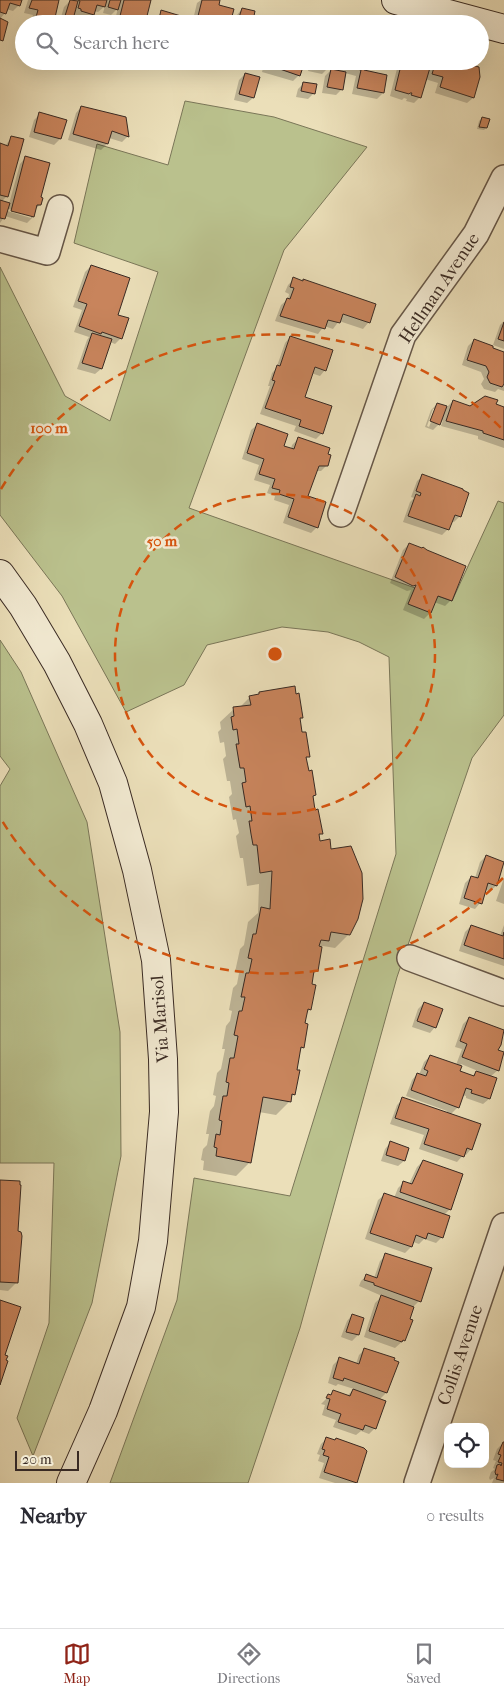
<!DOCTYPE html>
<style>
:root{--surface:#fff;--page:#f2f2f3;--text:#2b2b33;--muted:#7c7c81;--line:#e1e1e2;--accent:#8f2418}
body{margin:0;font-family:"IM FELL French Canon",serif;background:var(--page);color:var(--text)}
.controls{position:absolute;right:15px;bottom:15px;display:grid;overflow:hidden;border-radius:10px;box-shadow:0 5px 20px #0002}
.controls button{width:45px;height:45px;display:grid;place-items:center;padding:0;border:0;border-bottom:1px solid var(--line);background:var(--surface);color:var(--text);font:25px sans-serif}
.scale{position:absolute;left:15px;bottom:12px;width:64px;box-sizing:border-box;padding-left:5px;border:2px solid #392a23;border-top:0;font-size:14px;line-height:18px;white-space:nowrap;color:#392a23;-webkit-text-stroke:4px #f2ead2;paint-order:stroke}
.list{margin:0;padding:0;list-style:none}
h2{display:flex;justify-content:space-between;align-items:center;height:65px;margin:0;padding:0 20px;font-size:21px}
h2 small{font-size:16px;font-weight:400;color:var(--muted)}
.icon{flex:none;width:28px;height:28px;fill:none;stroke:currentColor;stroke-width:2;stroke-linecap:round;stroke-linejoin:round}
.map{position:relative;flex:none;width:504px;height:1483px;overflow:hidden}
.search{position:absolute;background:var(--surface);box-shadow:0 5px 20px #0002;left:15px;right:15px;top:15px;height:55px;display:flex;align-items:center;gap:12px;box-sizing:border-box;padding:0 18px;border-radius:28px;color:var(--muted);font-size:19px}
.sheet{height:145px;background:var(--surface)}
nav{display:flex;justify-content:space-around;align-items:center;box-sizing:border-box;height:70px;border-top:1px solid var(--line);background:var(--surface);font-size:14px;color:var(--muted)}
nav a{display:grid;justify-items:center;gap:2px}
nav .on{color:var(--accent)}
.map>svg:first-child{display:block}
.grass{fill:#bac18d;stroke:#7a7658}
.shadow{fill:#0003;fill-rule:evenodd}
.building{fill:#c8845c;stroke:#392a23}
.lines{fill:none;stroke-linecap:round;stroke-linejoin:round}
.street-casing{stroke:#665748;stroke-width:28}
.secondary-casing{stroke:#392a23;stroke-width:30}
.street{stroke:#f2ead2;stroke-width:25}
.secondary{stroke:#f2ead2;stroke-width:28}
.ring{fill:none;stroke:#d6540e;stroke-width:2.5;stroke-dasharray:9 6}
.labels{text-anchor:middle;stroke-width:5;stroke-linejoin:round;paint-order:stroke}
.street-label{font-size:18px;fill:#392a23;stroke:#f2ead2}
.centre{fill:#d6540e;stroke:#f2ead2;stroke-width:2.5}
.ring-label{font-size:15px;text-anchor:middle;font-weight:bold;fill:#d6540e;stroke:#f2ead2;stroke-width:5;stroke-linejoin:round;paint-order:stroke}
</style>
<div class="map">
<svg width="504" height="1483" viewBox="0 0 504 1483">
<rect width="100%" height="100%" fill="#ebdfb9"/>
<filter id="stains"><feTurbulence type="fractalNoise" baseFrequency=".004" numOctaves="4"/><feColorMatrix values="0 0 0 0 .2 0 0 0 0 .09 0 0 0 0 .02 0 0 0 .5 -.17"/></filter>
<radialGradient id="worn" r=".72"><stop offset=".6" stop-color="#630" stop-opacity="0"/><stop offset="1" stop-color="#630" stop-opacity=".3"/></radialGradient>
<path class="grass" d="M 185,101 L 274,117 L 367,147 L 284,250 L 189,508 L 452,601 L 498,501 L 504,503 L 504,715 L 472,758 L 397,977 L 300,1328 L 248,1483 L 110,1483 L 177,1300 L 194,1178 L 290,1196 L 396,854 L 389,657 L 359,642 L 328,632 L 282,627 L 207,645 L 184,685 L 126,712 L 62,596 L 0,515 L 0,267 L 65,396 L 110,421 L 158,272 L 74,243 L 97,144 L 168,165 Z
M 0,640 L 21,672 L 87,822 L 120,1032 L 121,1156 L 92,1303 L 33,1456 L 17,1418 L 49,1323 L 54,1163 L 0,1163 L 0,786 L 10,769 L 0,756 Z"/>
<path class="shadow" d="M 0,0 L 20,0 L 19,5 L 13,11 L 6,9 L 5,13 L 0,19 Z
M 28,0 L 58,0 L 53,21 L 50,24 L 31,22 L 33,15 L 24,13 Z
M 75,0 L 144,0 L 144,24 L 114,24 L 118,8 L 111,15 L 103,13 L 105,6 L 98,12 L 94,11 L 87,20 L 76,17 L 76,15 L 73,14 L 70,24 L 59,24 L 64,7 L 70,1 L 75,2 Z
M 201,0 L 213,0 L 228,24 L 192,24 L 197,3 Z
M 242,9 L 257,22 L 263,24 L 234,24 L 237,15 Z
M 162,12 L 178,22 L 183,24 L 154,24 L 156,18 Z
M 265,61 L 303,61 L 299,75 L 293,81 L 262,72 Z
M 311,61 L 361,61 L 362,71 L 383,93 L 377,99 L 352,94 L 356,76 L 345,73 L 342,89 L 336,95 L 322,93 L 325,76 L 331,70 L 327,69 L 322,74 L 308,71 Z
M 399,61 L 452,61 L 473,98 L 467,103 L 435,93 L 438,83 L 425,79 L 420,97 L 414,103 L 406,101 L 407,99 L 404,98 L 402,100 L 390,96 Z
M 245,74 L 253,98 L 247,103 L 234,100 L 239,80 Z
M 304,83 L 314,93 L 308,99 L 296,97 L 298,89 Z
M 81,107 L 128,136 L 122,142 L 109,138 L 107,144 L 101,150 L 68,140 L 76,113 Z
M 40,114 L 60,139 L 54,145 L 29,137 L 34,120 Z
M 482,118 L 486,128 L 484,130 L 477,129 L 479,121 Z
M 12,137 L 7,196 L 2,201 L 9,204 L 20,164 L 25,158 L 39,198 L 40,205 L 35,209 L 33,217 L 27,223 L 5,216 L 0,223 L 0,145 L 5,146 ZM 5,208 L 31,215 L 31,218 L 4,210 Z
M 91,266 L 116,315 L 121,338 L 115,344 L 110,342 L 101,369 L 95,374 L 77,369 L 87,340 L 89,337 L 74,332 L 82,310 L 73,307 L 85,272 Z
M 294,279 L 374,305 L 368,323 L 363,329 L 339,321 L 333,329 L 324,326 L 318,334 L 275,321 L 281,305 L 288,299 L 289,294 L 285,292 L 288,285 Z
M 504,321 L 504,349 L 493,345 L 500,325 Z
M 290,337 L 325,370 L 320,376 L 311,373 L 303,398 L 322,433 L 316,439 L 294,431 L 296,426 L 260,414 L 270,386 L 268,386 L 272,373 L 276,369 L 285,343 Z
M 474,340 L 504,353 L 504,391 L 498,389 L 495,392 L 484,389 L 481,384 L 484,379 L 481,372 L 462,365 L 468,346 Z
M 453,401 L 470,407 L 495,405 L 504,408 L 504,448 L 478,439 L 478,436 L 441,426 L 443,420 L 433,430 L 425,427 L 431,410 L 437,404 L 447,407 ZM 433,409 L 436,409 L 429,427 L 427,426 Z
M 257,425 L 283,447 L 291,449 L 292,445 L 298,439 L 327,465 L 321,471 L 316,471 L 307,497 L 317,527 L 311,533 L 283,523 L 289,505 L 274,500 L 275,496 L 267,493 L 270,485 L 254,480 L 259,465 L 242,459 L 251,430 Z
M 423,476 L 460,516 L 454,522 L 451,521 L 448,529 L 442,535 L 403,522 L 410,502 L 414,498 L 411,497 L 417,481 Z
M 409,544 L 451,600 L 445,606 L 434,602 L 430,613 L 424,619 L 403,610 L 411,590 L 407,591 L 390,583 L 403,550 Z
M 250,697 L 302,718 L 299,720 L 308,756 L 305,759 L 315,795 L 312,798 L 314,811 L 321,834 L 318,836 L 349,934 L 335,948 L 323,946 L 321,948 L 317,971 L 312,975 L 310,1009 L 306,1013 L 303,1047 L 299,1051 L 294,1094 L 290,1098 L 290,1101 L 276,1115 L 259,1112 L 250,1162 L 236,1176 L 203,1170 L 204,1161 L 201,1160 L 203,1149 L 207,1145 L 209,1134 L 206,1134 L 210,1111 L 214,1106 L 216,1096 L 213,1095 L 217,1073 L 221,1069 L 225,1049 L 222,1049 L 226,1026 L 230,1021 L 232,1011 L 229,1010 L 233,988 L 237,984 L 239,973 L 235,972 L 240,949 L 244,945 L 248,922 L 258,913 L 259,884 L 247,886 L 243,858 L 240,858 L 238,848 L 236,836 L 239,833 L 236,819 L 233,820 L 229,797 L 232,794 L 230,781 L 227,781 L 223,759 L 226,756 L 224,742 L 220,743 L 218,732 L 221,729 L 220,722 L 234,709 L 239,708 Z
M 486,856 L 496,886 L 490,891 L 485,890 L 480,903 L 475,909 L 459,904 L 465,883 L 471,877 L 475,878 L 480,862 Z
M 504,878 L 504,904 L 496,901 Z
M 504,925 L 504,966 L 459,951 L 465,932 L 471,926 L 500,936 Z
M 424,1003 L 435,1027 L 430,1033 L 412,1027 L 418,1009 Z
M 469,1018 L 496,1050 L 504,1053 L 498,1070 L 490,1077 L 489,1099 L 483,1104 L 466,1098 L 466,1096 L 462,1095 L 458,1107 L 450,1115 L 471,1149 L 466,1155 L 464,1154 L 457,1162 L 419,1149 L 424,1135 L 390,1124 L 397,1105 L 403,1099 L 446,1113 L 447,1111 L 406,1096 L 412,1080 L 417,1074 L 419,1075 L 424,1062 L 430,1056 L 456,1065 L 462,1049 L 455,1047 L 463,1024 ZM 461,1064 L 478,1071 L 472,1076 L 459,1071 Z
M 390,1143 L 407,1149 L 404,1161 L 398,1166 L 381,1161 L 385,1149 Z
M 423,1161 L 450,1209 L 444,1215 L 442,1237 L 436,1243 L 424,1239 L 419,1244 L 413,1242 L 411,1247 L 405,1253 L 365,1239 L 378,1200 L 384,1195 L 394,1198 L 398,1188 L 404,1182 L 409,1184 L 417,1167 Z
M 0,1181 L 16,1232 L 17,1282 L 8,1291 L 0,1290 Z
M 386,1255 L 419,1301 L 413,1307 L 404,1340 L 395,1348 L 364,1337 L 375,1303 L 382,1296 L 359,1286 L 361,1281 L 367,1275 L 374,1278 L 380,1261 Z
M 352,1315 L 363,1318 L 358,1335 L 352,1341 L 341,1337 L 347,1321 Z
M 365,1349 L 386,1393 L 379,1400 L 375,1428 L 369,1434 L 361,1431 L 356,1435 L 333,1427 L 336,1420 L 322,1415 L 325,1405 L 321,1404 L 334,1391 L 347,1396 L 354,1389 L 338,1384 L 336,1386 L 328,1383 L 333,1365 L 339,1359 L 356,1364 L 359,1355 Z
M 326,1439 L 356,1483 L 335,1483 L 319,1478 L 324,1463 L 318,1461 L 320,1455 L 317,1454 L 321,1444 Z
M 503,1443 L 504,1483 L 492,1483 L 494,1478 L 490,1480 L 489,1478 L 491,1472 L 495,1469 L 493,1468 L 496,1461 L 493,1460 L 497,1449 Z"/>
<path class="building" d="M 0,0 L 22,0 L 20,6 L 10,3 L 6,14 L 0,12 Z
M 32,0 L 59,0 L 54,22 L 36,17 L 38,10 L 29,8 Z
M 70,0 L 78,1 L 72,23 L 67,22 L 68,19 L 64,19 Z
M 78,0 L 107,0 L 105,7 L 97,5 L 94,15 L 81,11 L 81,9 L 78,8 L 80,1 Z
M 110,0 L 121,0 L 118,10 L 108,7 Z
M 124,0 L 151,0 L 145,24 L 118,24 Z
M 202,0 L 220,0 L 219,5 L 234,9 L 230,24 L 196,24 Z
M 242,8 L 255,11 L 254,16 L 259,17 L 258,21 L 267,24 L 237,24 Z
M 161,10 L 181,16 L 180,21 L 185,22 L 184,24 L 158,24 Z
M 0,18 L 8,22 L 3,41 L 0,40 Z
M 268,61 L 305,61 L 300,76 L 274,67 L 267,66 Z
M 314,61 L 366,61 L 364,70 L 387,75 L 384,93 L 357,88 L 361,70 L 331,63 L 329,69 L 313,65 Z
M 402,61 L 432,61 L 421,98 L 411,95 L 412,93 L 410,93 L 409,94 L 395,90 Z
M 436,61 L 457,61 L 479,67 L 480,77 L 474,98 L 440,87 L 443,77 L 432,74 Z
M 331,69 L 346,72 L 343,90 L 327,87 Z
M 245,73 L 260,77 L 254,98 L 239,94 Z
M 303,82 L 317,84 L 315,94 L 301,91 Z
M 81,106 L 126,117 L 129,137 L 112,131 L 108,144 L 73,134 Z
M 39,112 L 67,120 L 61,139 L 34,132 Z
M 482,117 L 490,119 L 487,128 L 479,127 Z
M 11,136 L 24,139 L 8,197 L 0,195 L 0,143 L 8,146 Z
M 25,156 L 50,163 L 41,197 L 43,198 L 41,205 L 37,205 L 34,217 L 11,211 Z
M 0,200 L 10,203 L 5,219 L 0,218 Z
M 91,265 L 130,278 L 118,315 L 129,318 L 122,339 L 102,332 L 101,334 L 79,326 L 87,304 L 78,301 Z
M 293,277 L 303,281 L 303,279 L 376,304 L 370,323 L 343,314 L 340,323 L 328,320 L 325,329 L 280,316 L 287,298 L 290,299 L 294,288 L 290,287 Z
M 504,322 L 504,341 L 498,339 Z
M 92,333 L 112,339 L 102,369 L 82,363 Z
M 290,336 L 333,350 L 326,371 L 315,367 L 305,397 L 332,406 L 323,434 L 299,426 L 301,420 L 265,408 L 275,381 L 272,380 L 277,365 L 280,366 Z
M 474,339 L 493,346 L 493,348 L 504,352 L 504,384 L 502,387 L 490,383 L 487,377 L 489,372 L 486,366 L 467,360 Z
M 485,396 L 498,400 L 496,404 L 504,407 L 504,440 L 483,433 L 483,431 L 446,421 L 453,400 L 470,406 Z
M 437,403 L 447,406 L 440,425 L 430,421 Z
M 257,423 L 288,434 L 284,446 L 294,449 L 298,437 L 330,448 L 328,454 L 331,455 L 328,466 L 319,466 L 308,496 L 326,502 L 318,528 L 288,517 L 294,499 L 279,494 L 280,490 L 272,488 L 275,479 L 259,474 L 264,459 L 247,453 Z
M 422,474 L 463,489 L 463,490 L 469,493 L 461,517 L 455,515 L 449,530 L 408,516 L 416,494 L 420,496 L 421,493 L 416,491 Z
M 409,543 L 422,548 L 423,547 L 427,550 L 466,566 L 452,601 L 438,596 L 431,613 L 408,604 L 416,585 L 413,586 L 395,577 Z
M 295,686 L 296,694 L 299,693 L 303,718 L 300,718 L 302,732 L 306,732 L 310,757 L 306,757 L 309,771 L 312,770 L 316,795 L 313,796 L 315,810 L 318,809 L 323,834 L 319,834 L 320,841 L 330,839 L 331,849 L 351,846 L 362,873 L 363,899 L 358,919 L 350,935 L 331,932 L 329,941 L 321,940 L 319,946 L 322,947 L 318,971 L 314,971 L 312,984 L 316,985 L 311,1010 L 308,1009 L 305,1023 L 308,1024 L 304,1048 L 301,1047 L 297,1070 L 300,1070 L 295,1095 L 292,1094 L 291,1102 L 263,1097 L 251,1163 L 216,1156 L 217,1148 L 214,1147 L 216,1134 L 220,1135 L 222,1121 L 219,1120 L 223,1096 L 227,1096 L 229,1083 L 226,1082 L 230,1058 L 234,1058 L 238,1036 L 234,1035 L 239,1011 L 242,1011 L 245,997 L 241,997 L 246,973 L 249,973 L 252,959 L 248,958 L 253,934 L 256,934 L 261,907 L 270,909 L 272,871 L 260,873 L 257,845 L 253,845 L 251,834 L 249,821 L 252,821 L 250,806 L 246,807 L 242,783 L 246,782 L 244,768 L 240,768 L 236,744 L 239,744 L 237,729 L 233,730 L 231,717 L 234,716 L 233,707 L 251,705 L 249,696 L 259,694 L 259,692 Z
M 486,855 L 504,862 L 497,886 L 488,883 L 482,904 L 464,898 L 471,876 L 478,878 Z
M 471,925 L 503,936 L 504,932 L 504,959 L 464,945 Z
M 424,1002 L 443,1009 L 436,1028 L 417,1021 Z
M 469,1017 L 504,1030 L 501,1045 L 498,1050 L 504,1052 L 499,1071 L 462,1057 L 467,1044 L 460,1041 Z
M 430,1055 L 462,1066 L 460,1071 L 474,1076 L 476,1071 L 497,1078 L 490,1099 L 471,1093 L 472,1090 L 466,1088 L 459,1108 L 411,1090 L 417,1073 L 426,1076 L 428,1071 L 424,1069 Z
M 402,1097 L 481,1124 L 472,1150 L 467,1148 L 464,1157 L 424,1144 L 429,1129 L 395,1118 Z
M 390,1141 L 409,1148 L 405,1161 L 386,1155 Z
M 423,1160 L 463,1174 L 451,1210 L 400,1192 L 403,1181 L 412,1184 Z
M 0,1180 L 20,1181 L 20,1185 L 21,1185 L 18,1231 L 21,1232 L 22,1236 L 18,1283 L 0,1282 Z
M 384,1193 L 450,1216 L 443,1238 L 428,1233 L 426,1239 L 416,1235 L 412,1247 L 370,1233 Z
M 385,1253 L 432,1268 L 421,1302 L 374,1285 L 374,1283 L 364,1280 L 366,1274 L 377,1278 Z
M 381,1295 L 414,1307 L 410,1319 L 413,1320 L 405,1341 L 403,1340 L 402,1342 L 369,1331 Z
M 0,1300 L 21,1307 L 5,1355 L 8,1356 L 6,1360 L 8,1361 L 0,1385 Z
M 352,1314 L 364,1318 L 359,1335 L 346,1332 Z
M 364,1348 L 395,1358 L 394,1360 L 399,1362 L 387,1393 L 344,1378 L 343,1381 L 333,1378 L 339,1357 L 359,1364 Z
M 353,1389 L 386,1401 L 376,1429 L 365,1425 L 363,1430 L 338,1422 L 341,1414 L 327,1409 L 330,1399 L 326,1398 L 328,1394 L 331,1395 L 333,1390 L 350,1396 Z
M 326,1437 L 335,1440 L 336,1438 L 364,1448 L 367,1451 L 357,1483 L 324,1472 L 329,1457 L 323,1455 L 325,1450 L 322,1449 Z
M 503,1442 L 504,1442 L 504,1481 L 496,1479 L 498,1474 L 496,1475 L 495,1472 L 497,1465 L 500,1464 L 501,1466 L 502,1463 L 498,1462 L 501,1455 L 498,1454 Z"/>
<g class="lines">
<g class="street-casing">
<path id="street" d="M 0,239 L 47,252 L 60,208
M 341,514 L 403,335 L 476,234 L 504,178
M 410,958 L 504,993
M 417,1483 L 504,1226"/>
</g>
<g class="secondary-casing">
<path id="secondary" d="M 396,0 L 504,29
M 0,574 L 23,606 L 57,663 L 88,724 L 113,783 L 137,870 L 156,960 L 163,1059 L 164,1112 L 153,1241 L 141,1307 L 103,1411 L 71,1483"/>
</g>
<use href="#street" class="street"/>
<use href="#secondary" class="secondary"/>
</g>
<g class="ring">
<circle cx="275" cy="654" r="160"/>
<path d="M503 878A320 320 0 0 1 1 819M1 489A320 320 0 0 1 503 430"/>
</g>
<g class="labels">
<g class="street-label">
<text transform="translate(439 288) rotate(-56)" y="6">Hellman Avenue</text>
<text transform="translate(160 1019) rotate(-94)" y="6">Via Marisol</text>
<text transform="translate(460 1355) rotate(-71)" y="6">Collis Avenue</text>
</g>
</g>
<circle cx="275" cy="654" r="8" class="centre"/>
<g class="ring-label">
<text x="49" y="433">100 m</text>
<text x="162" y="546">50 m</text>
</g>
<rect width="100%" height="100%" filter="url(#stains)"/>
<rect width="100%" height="100%" fill="url(#worn)"/>
</svg>
<div class="controls">
<button><svg class="icon" aria-label="locate" viewBox="0 0 24 24"><circle cx="12" cy="12" r="6"/><path d="M12 2v4M12 18v4M2 12h4M18 12h4"/></svg></button>
</div>
<div class="scale">20 m</div>
<div class="search"><svg class="icon" aria-label="search" viewBox="0 0 24 24"><circle cx="10" cy="10" r="6"/><path d="M15 15l6 6"/></svg>Search here</div>
</div>
<section class="sheet">
<h2>Nearby<small>0 results</small></h2>
<ul class="list">
</ul>
</section>
<nav>
<a class="on"><svg class="icon" aria-label="map" viewBox="0 0 24 24"><path d="M3 6l6-2 6 2 6-2v14l-6 2-6-2-6 2zM9 4v14M15 6v14"/></svg>Map</a>
<a><svg class="icon" aria-label="directions" viewBox="0 0 24 24"><path d="M12 3l9 9-9 9-9-9zM9 14v-3h6M13 9l2 2-2 2"/></svg>Directions</a>
<a><svg class="icon" aria-label="saved" viewBox="0 0 24 24"><path d="M7 4h10v16l-5-4-5 4z"/></svg>Saved</a>
</nav>
